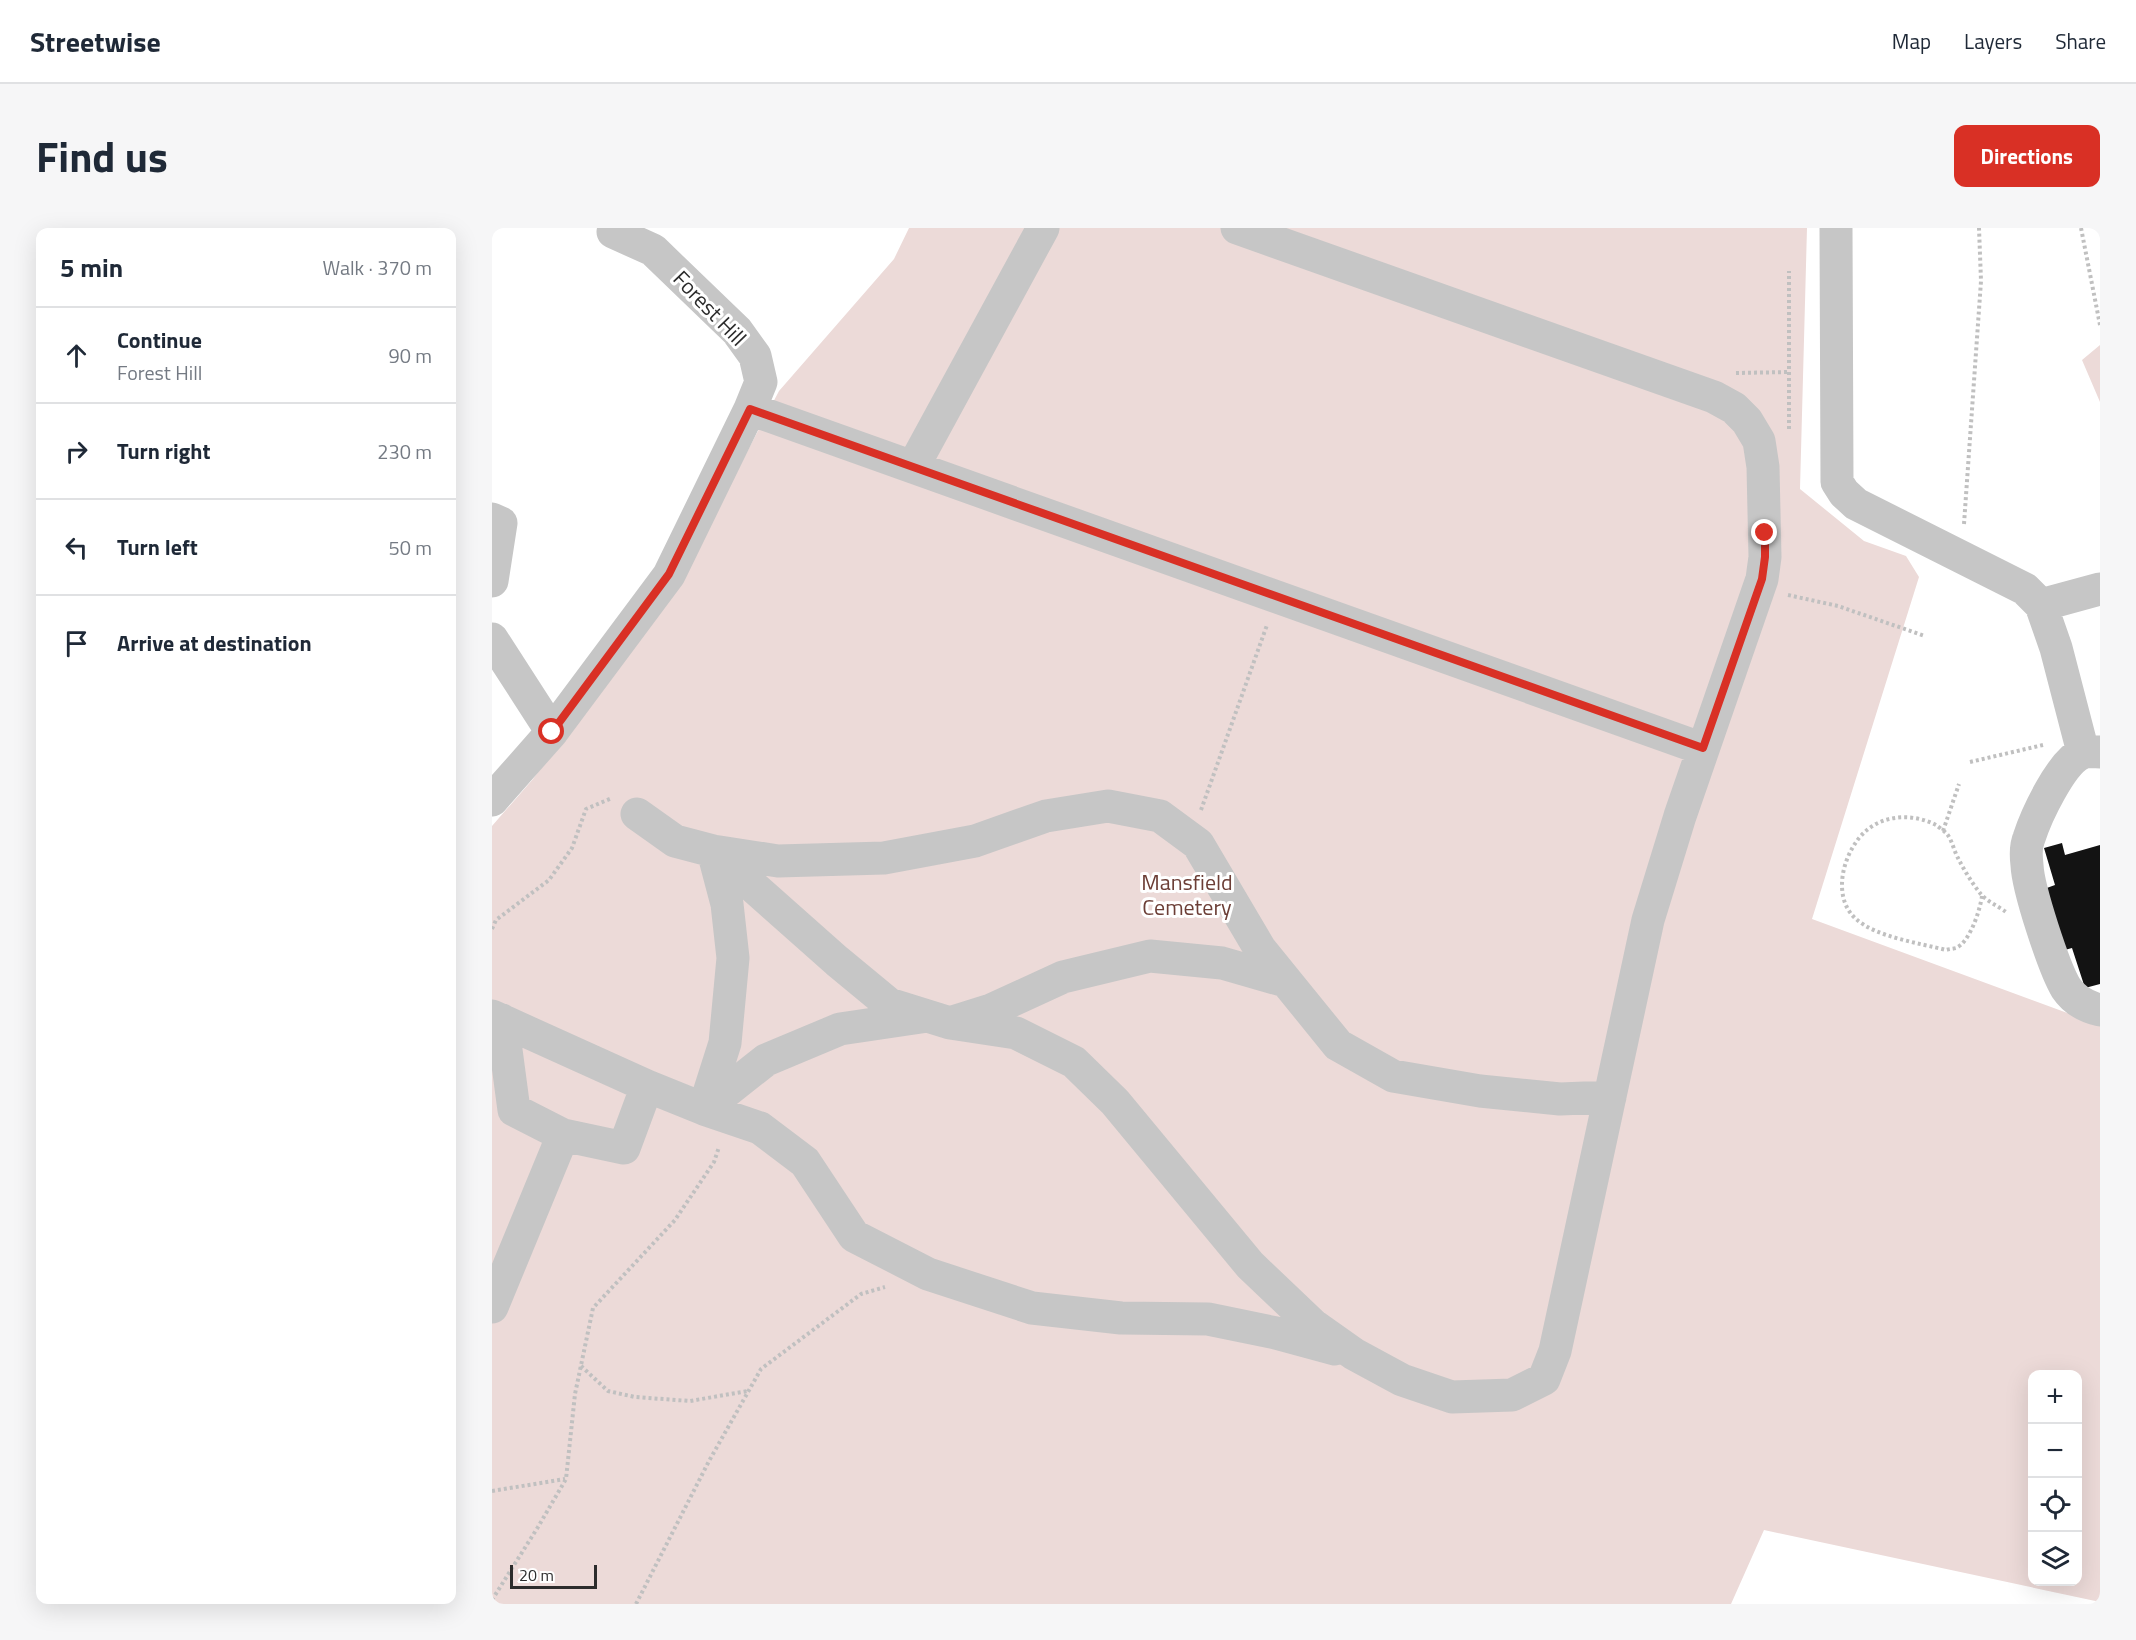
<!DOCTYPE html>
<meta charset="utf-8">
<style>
:root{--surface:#fff;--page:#f6f6f7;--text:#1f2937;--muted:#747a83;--line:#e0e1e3;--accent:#d93025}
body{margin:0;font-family:"Titillium Web",sans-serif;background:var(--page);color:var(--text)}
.controls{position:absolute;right:18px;bottom:18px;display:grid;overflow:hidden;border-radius:12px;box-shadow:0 6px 24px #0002}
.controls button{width:54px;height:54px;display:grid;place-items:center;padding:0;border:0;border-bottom:2px solid var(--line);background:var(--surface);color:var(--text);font:30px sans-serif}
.scale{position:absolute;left:18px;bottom:15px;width:87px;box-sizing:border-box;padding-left:6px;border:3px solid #2c2c2c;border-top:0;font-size:16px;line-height:21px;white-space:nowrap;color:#2c2c2c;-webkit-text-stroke:4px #fff;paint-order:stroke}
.stop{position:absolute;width:18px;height:18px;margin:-14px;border:4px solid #d93025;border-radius:50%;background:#fff}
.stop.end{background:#d93025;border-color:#fff;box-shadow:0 2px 6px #0008}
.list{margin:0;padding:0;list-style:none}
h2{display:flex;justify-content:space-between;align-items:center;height:78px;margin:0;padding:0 24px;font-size:26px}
h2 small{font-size:20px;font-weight:400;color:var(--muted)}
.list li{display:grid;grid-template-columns:39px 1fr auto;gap:18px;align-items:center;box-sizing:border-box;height:96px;padding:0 24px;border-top:2px solid var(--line)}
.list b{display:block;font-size:22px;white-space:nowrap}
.list p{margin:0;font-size:20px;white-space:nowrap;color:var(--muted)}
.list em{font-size:20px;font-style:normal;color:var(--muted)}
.icon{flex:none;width:33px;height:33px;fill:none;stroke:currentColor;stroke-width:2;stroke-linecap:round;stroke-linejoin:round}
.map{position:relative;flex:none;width:1608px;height:1376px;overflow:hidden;border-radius:12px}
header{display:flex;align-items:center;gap:36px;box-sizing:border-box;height:84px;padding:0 30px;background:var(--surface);border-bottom:2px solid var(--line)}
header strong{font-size:28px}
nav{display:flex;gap:33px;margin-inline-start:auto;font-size:21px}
.intro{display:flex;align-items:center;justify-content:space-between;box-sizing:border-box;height:144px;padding:0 36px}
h1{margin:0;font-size:42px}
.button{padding:15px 27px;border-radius:12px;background:var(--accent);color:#fff;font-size:21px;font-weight:700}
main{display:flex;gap:36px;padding:0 36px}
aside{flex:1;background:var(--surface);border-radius:12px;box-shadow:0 6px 24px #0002}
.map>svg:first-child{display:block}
.green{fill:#ecdad8;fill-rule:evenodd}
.building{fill:#131313}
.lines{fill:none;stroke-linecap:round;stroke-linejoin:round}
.path{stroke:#c0c0c0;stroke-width:4;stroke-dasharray:3 3;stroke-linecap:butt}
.minor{stroke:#c6c6c6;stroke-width:33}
.route{stroke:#d93025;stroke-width:8}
.labels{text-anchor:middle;stroke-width:6;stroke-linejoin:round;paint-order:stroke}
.street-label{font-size:22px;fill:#2c2c2c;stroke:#fff}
.park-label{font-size:22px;fill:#6c3e36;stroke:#fff}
</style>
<header>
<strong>Streetwise</strong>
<nav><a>Map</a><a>Layers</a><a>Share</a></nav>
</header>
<div class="intro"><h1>Find us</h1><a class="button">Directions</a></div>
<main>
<aside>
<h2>5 min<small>Walk · 370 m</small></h2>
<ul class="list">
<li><svg class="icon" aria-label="ahead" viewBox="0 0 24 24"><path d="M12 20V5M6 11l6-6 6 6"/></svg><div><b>Continue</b><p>Forest Hill</p></div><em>90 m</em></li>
<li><svg class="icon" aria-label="right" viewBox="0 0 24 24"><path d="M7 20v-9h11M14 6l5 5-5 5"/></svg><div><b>Turn right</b></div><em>230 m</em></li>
<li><svg class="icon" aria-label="left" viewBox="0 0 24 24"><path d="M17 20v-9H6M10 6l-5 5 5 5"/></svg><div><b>Turn left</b></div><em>50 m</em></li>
<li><svg class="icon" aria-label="arrive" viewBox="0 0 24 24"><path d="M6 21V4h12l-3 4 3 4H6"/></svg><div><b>Arrive at destination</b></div></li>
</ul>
</aside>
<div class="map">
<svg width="1608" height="1376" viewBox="0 0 1608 1376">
<rect width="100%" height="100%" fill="#fff"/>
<path class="green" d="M 417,0 L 1315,0 L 1308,261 L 1372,313 L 1414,328 L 1427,349 L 1320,691 L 1608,797 L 1608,1374 L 1272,1302 L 1239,1376 L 0,1376 L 0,598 L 41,551 L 187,353 L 287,163 L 402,31 ZM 1540,1146 L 1586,1146 L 1586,1354 L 1540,1354 Z
M 1608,117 L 1608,174 L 1590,132 Z"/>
<path class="building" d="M 1570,615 L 1573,627 L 1608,617 L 1608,756 L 1593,760 L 1580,720 L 1569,723 L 1552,661 L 1563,657 L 1552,620 Z"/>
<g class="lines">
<path class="path" d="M 1589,0 L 1608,97
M 1244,145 L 1297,144
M 1297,201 L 1297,43
M 1472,296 L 1489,53 L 1487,0
M 1296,367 L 1346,378 L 1433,408
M 1478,534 L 1551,517
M 709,582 L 775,397
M 1451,603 L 1467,556
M 1490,668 C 1488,682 1478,714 1464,720 C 1460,721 1457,721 1454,722 C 1427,715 1384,709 1364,691 C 1338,668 1352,621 1375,602 C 1394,586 1423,586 1444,597 C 1447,599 1452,603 1455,606 C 1460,612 1462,623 1466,630 C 1472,642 1480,655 1488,665 C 1494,673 1506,678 1514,684
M 0,701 L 4,692 L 57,652 L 80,620 L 94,581 L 120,570
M 89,1138 L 116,1163 L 143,1169 L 198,1173 L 256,1163
M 0,1263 L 73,1251
M 0,1372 L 46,1299 L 74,1251 L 83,1166 L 101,1080 L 183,992 L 222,934 L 227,919
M 144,1376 L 217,1233 L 269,1141 L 369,1066 L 393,1059"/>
<path class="minor" d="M 1344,0 L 1345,254 L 1352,265 L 1364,276 L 1533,361 L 1549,377 L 1608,361
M 258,181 L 1211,521
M 421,239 L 551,0
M 0,291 L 9,295 L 0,353
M 1549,377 L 1564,420 L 1591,524
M 0,411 L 60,504
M 1608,524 C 1603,524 1595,523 1590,525 C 1569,534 1544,588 1537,610 C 1534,617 1534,629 1535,637 C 1536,661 1562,740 1574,760 C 1582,772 1595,779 1608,782
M 0,572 L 60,504 L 177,347 L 258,181 L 269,154 L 263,128 L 245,103 L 161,22 L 121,4
M 145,586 L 183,613 L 221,623 L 345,733 L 397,776 L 458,795 L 524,805 L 582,834 L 623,874 L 758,1037 L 821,1097 L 862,1126 L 910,1152 L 960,1169 L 1020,1167 L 1052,1151 L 1063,1123 L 1156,692 L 1188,588 L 1270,351 L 1273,329 L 1271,239 L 1267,213 L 1255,193 L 1242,180 L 1222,169 L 745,0
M 0,788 L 155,858 L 212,881 L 268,900 L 313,934 L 362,1008 L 436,1046 L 540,1080 L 629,1090 L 716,1091 L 784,1105 L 843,1121
M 10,792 L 22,882 L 71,907 L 132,920 L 155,858
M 464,793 L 499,782 L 571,749 L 658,728 L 730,735 L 793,753
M 212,881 L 233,815 L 241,730 L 235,676 L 221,623 L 286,633 L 392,630 L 483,613 L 554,588 L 616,578 L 668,588 L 706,616 L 768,721 L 846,817 L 901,848 L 988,863 L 1068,871 L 1118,869
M 212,881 L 274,832 L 348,801 L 429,789
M 0,1079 L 71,907"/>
</g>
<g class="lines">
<path class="route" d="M 60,504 L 177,346 L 258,181 L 1211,520 L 1270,351 L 1273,329 L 1273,305"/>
</g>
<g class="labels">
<g class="street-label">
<text transform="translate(218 80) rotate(46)" y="8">Forest Hill</text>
</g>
<g class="park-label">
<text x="695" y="662">Mansfield<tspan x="695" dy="25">Cemetery</tspan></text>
</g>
</g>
</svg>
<div class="controls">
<button>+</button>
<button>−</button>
<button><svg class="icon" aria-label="locate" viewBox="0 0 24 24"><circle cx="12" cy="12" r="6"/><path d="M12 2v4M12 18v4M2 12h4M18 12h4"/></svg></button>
<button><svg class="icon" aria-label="layers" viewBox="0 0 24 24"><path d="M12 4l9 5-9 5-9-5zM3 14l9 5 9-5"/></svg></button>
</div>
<div class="scale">20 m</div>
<div class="stop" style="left:60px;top:504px"></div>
<div class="stop end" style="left:1273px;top:305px"></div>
</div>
</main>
